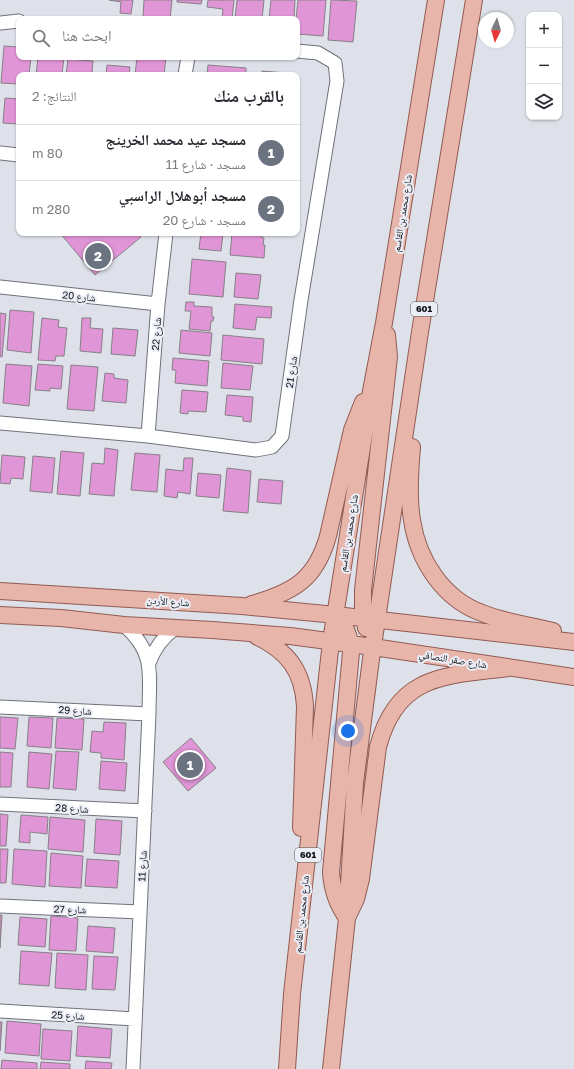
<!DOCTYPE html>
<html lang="ar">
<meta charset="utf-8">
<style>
:root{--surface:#fff;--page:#f7f7f7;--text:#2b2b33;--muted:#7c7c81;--line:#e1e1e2;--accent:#1a73e8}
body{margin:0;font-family:"Golos Text","Noto Naskh Arabic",sans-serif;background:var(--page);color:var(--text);direction:rtl}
.controls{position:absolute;right:12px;top:12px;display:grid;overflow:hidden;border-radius:8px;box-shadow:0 1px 3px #0004}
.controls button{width:36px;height:36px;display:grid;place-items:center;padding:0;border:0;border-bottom:1px solid var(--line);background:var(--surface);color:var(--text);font:20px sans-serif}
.compass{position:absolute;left:478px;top:12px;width:36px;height:36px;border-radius:50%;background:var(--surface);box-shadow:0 1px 3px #0004;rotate:185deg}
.you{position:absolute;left:348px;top:731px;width:14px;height:14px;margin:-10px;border:3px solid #fff;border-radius:50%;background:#1a73e8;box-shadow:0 0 0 6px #1a73e833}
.badge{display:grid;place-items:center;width:26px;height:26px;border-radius:50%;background:var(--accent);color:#fff;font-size:13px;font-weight:700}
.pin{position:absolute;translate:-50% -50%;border:2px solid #fff;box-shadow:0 1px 4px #0006}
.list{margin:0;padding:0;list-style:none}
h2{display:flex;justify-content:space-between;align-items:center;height:52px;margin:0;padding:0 16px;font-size:17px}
h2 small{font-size:13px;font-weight:400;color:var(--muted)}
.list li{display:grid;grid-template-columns:26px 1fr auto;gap:12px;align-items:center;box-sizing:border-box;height:56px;padding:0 16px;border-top:1px solid var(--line)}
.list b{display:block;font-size:15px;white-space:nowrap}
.list p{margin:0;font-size:13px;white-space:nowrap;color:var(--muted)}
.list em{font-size:13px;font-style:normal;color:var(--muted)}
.icon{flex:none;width:22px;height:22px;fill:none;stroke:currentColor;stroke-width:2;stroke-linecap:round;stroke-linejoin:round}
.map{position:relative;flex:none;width:574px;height:1069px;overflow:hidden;direction:ltr}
.search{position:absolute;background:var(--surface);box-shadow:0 1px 3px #0004;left:16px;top:16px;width:284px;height:44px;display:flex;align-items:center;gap:10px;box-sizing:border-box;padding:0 14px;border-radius:8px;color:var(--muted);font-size:15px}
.panel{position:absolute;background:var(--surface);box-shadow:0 1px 3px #0004;left:16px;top:72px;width:284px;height:164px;border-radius:8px;direction:rtl}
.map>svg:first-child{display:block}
.building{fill:#e095d6;stroke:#878086}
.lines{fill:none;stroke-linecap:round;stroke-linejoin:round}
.minor-casing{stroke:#6f727a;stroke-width:15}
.major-casing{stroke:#925b51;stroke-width:18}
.minor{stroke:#fff;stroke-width:13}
.major{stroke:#e8b5ab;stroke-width:16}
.labels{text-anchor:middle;stroke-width:4;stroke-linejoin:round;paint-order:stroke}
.shield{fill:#ebeef7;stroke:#515357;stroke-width:1}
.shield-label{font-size:9px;font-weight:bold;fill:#0f1013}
.street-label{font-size:10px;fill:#0f1013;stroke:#ebeef7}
</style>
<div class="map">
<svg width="574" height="1069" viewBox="0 0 574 1069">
<rect width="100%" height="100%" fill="#dee1ea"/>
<path class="building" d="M 109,0 L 133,0 L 131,14 L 120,13 L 121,2 Z
M 144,0 L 172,0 L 170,19 L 143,17 Z
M 177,0 L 202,0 L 201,4 L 177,2 Z
M 208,0 L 234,0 L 232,19 L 222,19 L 223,9 L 207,7 Z
M 237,0 L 264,0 L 262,19 L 235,19 Z
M 271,0 L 295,0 L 294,19 L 269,19 Z
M 298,0 L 326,0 L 323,36 L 297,34 L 296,19 Z
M 331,0 L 357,1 L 353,42 L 328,40 Z
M 4,46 L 19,47 L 19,57 L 31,57 L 29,75 L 19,75 L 19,84 L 1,83 Z
M 38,57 L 64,57 L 62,75 L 36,75 Z
M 137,57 L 166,57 L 164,75 L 135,75 Z
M 68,59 L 93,61 L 92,73 L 99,73 L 99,75 L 66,75 Z
M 107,65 L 130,67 L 129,75 L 106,75 Z
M 208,65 L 246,68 L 246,75 L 207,75 Z
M 262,71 L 286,73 L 285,75 L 262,75 Z
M 5,98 L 19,99 L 19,124 L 3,123 Z
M 60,233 L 138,233 L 141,237 L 95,275 Z
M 201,233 L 223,233 L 221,251 L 199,249 Z
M 232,233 L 262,233 L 261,237 L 264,238 L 263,245 L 265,245 L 264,258 L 230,255 Z
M 192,259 L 226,262 L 223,297 L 189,294 Z
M 236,273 L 261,275 L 258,299 L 234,297 Z
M 186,302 L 194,302 L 194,306 L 212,307 L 212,317 L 214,317 L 213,321 L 211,321 L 210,331 L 189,329 L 191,311 L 185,311 Z
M 235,304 L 272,307 L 271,318 L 257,317 L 255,330 L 233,328 Z
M 10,310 L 34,312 L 31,353 L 7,350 Z
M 0,313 L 6,314 L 2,357 L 0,356 Z
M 42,318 L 59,320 L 58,327 L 67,328 L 64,356 L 56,356 L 55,361 L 38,360 Z
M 82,318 L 91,318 L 90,328 L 103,329 L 101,353 L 80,351 Z
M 113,328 L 138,330 L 135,356 L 111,354 Z
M 181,330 L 212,333 L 210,356 L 179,353 Z
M 223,335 L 264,339 L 262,364 L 221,360 Z
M 173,358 L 209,361 L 207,386 L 175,383 L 176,370 L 172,370 Z
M 223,363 L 253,366 L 250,390 L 221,388 Z
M 6,364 L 32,366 L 29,406 L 3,403 Z
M 38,364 L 63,366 L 61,389 L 50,388 L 50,391 L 35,390 Z
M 71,365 L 98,367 L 94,411 L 67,409 Z
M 105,373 L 114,374 L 114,378 L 128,380 L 126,403 L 102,401 Z
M 182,390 L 208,392 L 206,412 L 188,411 L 188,414 L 180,413 Z
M 227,395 L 253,397 L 251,422 L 243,421 L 243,417 L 225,415 Z
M 105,448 L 118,450 L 114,496 L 89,494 L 92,463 L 104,464 Z
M 61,451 L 84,453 L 80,496 L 57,494 Z
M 135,453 L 160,455 L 157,492 L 131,490 Z
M 2,455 L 25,457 L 23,479 L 11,478 L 10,484 L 0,483 Z
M 33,456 L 55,458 L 52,493 L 30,491 Z
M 184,458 L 193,458 L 190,494 L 178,492 L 177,498 L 164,496 L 166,469 L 183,471 Z
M 227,468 L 251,471 L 248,513 L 223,511 Z
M 198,473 L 221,475 L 219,498 L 196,496 Z
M 259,479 L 283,481 L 281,504 L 257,502 Z
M 0,717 L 18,718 L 15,749 L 0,748 Z
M 29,717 L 53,718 L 51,748 L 27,746 Z
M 57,718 L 84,719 L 82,750 L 55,748 Z
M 104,722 L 126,723 L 124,760 L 101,758 L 101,753 L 90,752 L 92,731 L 103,732 Z
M 191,738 L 216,768 L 188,791 L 163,762 Z
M 56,751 L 79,752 L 76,790 L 53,788 Z
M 0,752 L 13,753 L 11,787 L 0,787 Z
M 29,752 L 52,754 L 49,789 L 27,787 Z
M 101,761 L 127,763 L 125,791 L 99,789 Z
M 0,814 L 8,815 L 6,846 L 0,846 Z
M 21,815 L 48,817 L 47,834 L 30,832 L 30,843 L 19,842 Z
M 50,817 L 85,820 L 83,852 L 48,849 Z
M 96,819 L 122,821 L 120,855 L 94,853 Z
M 0,849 L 8,849 L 6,883 L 0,883 Z
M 14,849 L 47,851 L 45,887 L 12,884 Z
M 51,853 L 83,856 L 81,888 L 49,886 Z
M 87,859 L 119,861 L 117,888 L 85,886 Z
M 0,915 L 2,915 L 0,948 Z
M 51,916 L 78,918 L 76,951 L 49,950 Z
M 20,917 L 47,919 L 45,947 L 18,945 Z
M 88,926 L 115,928 L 113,953 L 86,951 Z
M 21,951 L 52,953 L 49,986 L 19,984 Z
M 57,953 L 88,955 L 86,990 L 55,988 Z
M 94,956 L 118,957 L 115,990 L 92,989 Z
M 7,1021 L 41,1024 L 39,1056 L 5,1053 Z
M 0,1022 L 2,1022 L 0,1051 Z
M 78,1026 L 112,1029 L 110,1058 L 76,1056 Z
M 43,1029 L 72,1031 L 70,1061 L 41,1059 Z
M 2,1060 L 37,1063 L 37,1069 L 1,1069 Z
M 86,1061 L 112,1063 L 111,1069 L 85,1069 Z
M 41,1062 L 70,1064 L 70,1069 L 40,1069 Z"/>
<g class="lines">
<g class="minor-casing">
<path id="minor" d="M 0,23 L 19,21
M 185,75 L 188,57
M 0,153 L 19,155
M 0,287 L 158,304
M 0,423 L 148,436 L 256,450 L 272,447 L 282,436 L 301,300 L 337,81 L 335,63 L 318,53 L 297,51
M 148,436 L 158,304 L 166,233
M 124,625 C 156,653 149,674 149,714 L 133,1069
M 149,663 C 155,648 162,638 175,628
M 0,707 L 149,714
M 0,804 L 145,811
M 0,906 L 140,912
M 0,1011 L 135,1019"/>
</g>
<g class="major-casing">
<path id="major" d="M 412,447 C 410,470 408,497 412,520 C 418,560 443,599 482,613 C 504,622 529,625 553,631
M 0,591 L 242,606 L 336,615 L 574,642
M 252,604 C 294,592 316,579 328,536 L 352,430 L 363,402
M 0,615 L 61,618 L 124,625 L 212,630 L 290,636 L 373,647 L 574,677
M 336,615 C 346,626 350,636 351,652 L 331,872 C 332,890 337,904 347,918 L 356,899 L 361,879 L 378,747 C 397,674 445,676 508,668
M 366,628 L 363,609 L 363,590 L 387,375 L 389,357 L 387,335
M 256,636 C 288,651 303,671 305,706 L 301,828
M 287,1069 L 292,994 L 331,641 L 371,391 L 384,323 L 436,0
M 331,1069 L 347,918 L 355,783 L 371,659 L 420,332 L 474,0"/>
</g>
<use href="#minor" class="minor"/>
<use href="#major" class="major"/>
</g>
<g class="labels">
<g class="shield">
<rect x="411" y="302" width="26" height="14" rx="3"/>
<rect x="295" y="848" width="26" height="14" rx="3"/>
</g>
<g class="shield-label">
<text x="424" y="312">601</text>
<text x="308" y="858">601</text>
</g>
<g class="street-label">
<text transform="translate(402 213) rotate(-81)" y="4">شارع محمد بن القاسم</text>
<text transform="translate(79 296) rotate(6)" y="4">شارع 20</text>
<text transform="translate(156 334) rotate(-86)" y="4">شارع 22</text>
<text transform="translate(291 372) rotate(-82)" y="4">شارع 21</text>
<text transform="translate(348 533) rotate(-81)" y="4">شارع محمد بن القاسم</text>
<text transform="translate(168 601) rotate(4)" y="4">شارع الأردن</text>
<text transform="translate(453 659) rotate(9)" y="4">شارع صقر النصافي</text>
<text transform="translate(75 710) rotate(3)" y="4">شارع 29</text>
<text transform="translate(72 808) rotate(3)" y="4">شارع 28</text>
<text transform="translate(142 866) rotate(-87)" y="4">شارع 11</text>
<text transform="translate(70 909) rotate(2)" y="4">شارع 27</text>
<text transform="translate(301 914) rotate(-84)" y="4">شارع محمد بن القاسم</text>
<text transform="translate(68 1015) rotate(3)" y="4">شارع 25</text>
</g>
</g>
</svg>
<div class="controls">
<button>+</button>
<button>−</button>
<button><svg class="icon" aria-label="layers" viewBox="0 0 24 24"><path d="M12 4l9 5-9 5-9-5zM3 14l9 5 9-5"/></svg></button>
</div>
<svg class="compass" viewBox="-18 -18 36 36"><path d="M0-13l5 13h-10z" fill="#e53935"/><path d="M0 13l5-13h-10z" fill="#7c7c81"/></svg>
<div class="you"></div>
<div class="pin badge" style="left:190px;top:765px;background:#6b7280">1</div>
<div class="pin badge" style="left:98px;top:256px;background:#6b7280">2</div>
<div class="search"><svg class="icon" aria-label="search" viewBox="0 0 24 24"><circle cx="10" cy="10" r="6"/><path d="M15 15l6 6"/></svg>ابحث هنا</div>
<section class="panel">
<h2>بالقرب منك<small>النتائج: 2</small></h2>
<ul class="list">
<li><span class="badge" style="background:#6b7280">1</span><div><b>مسجد عيد محمد الخرينج</b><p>مسجد · شارع 11</p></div><em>80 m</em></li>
<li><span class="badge" style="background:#6b7280">2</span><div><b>مسجد أبوهلال الراسبي</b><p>مسجد · شارع 20</p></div><em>280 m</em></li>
</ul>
</section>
</div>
